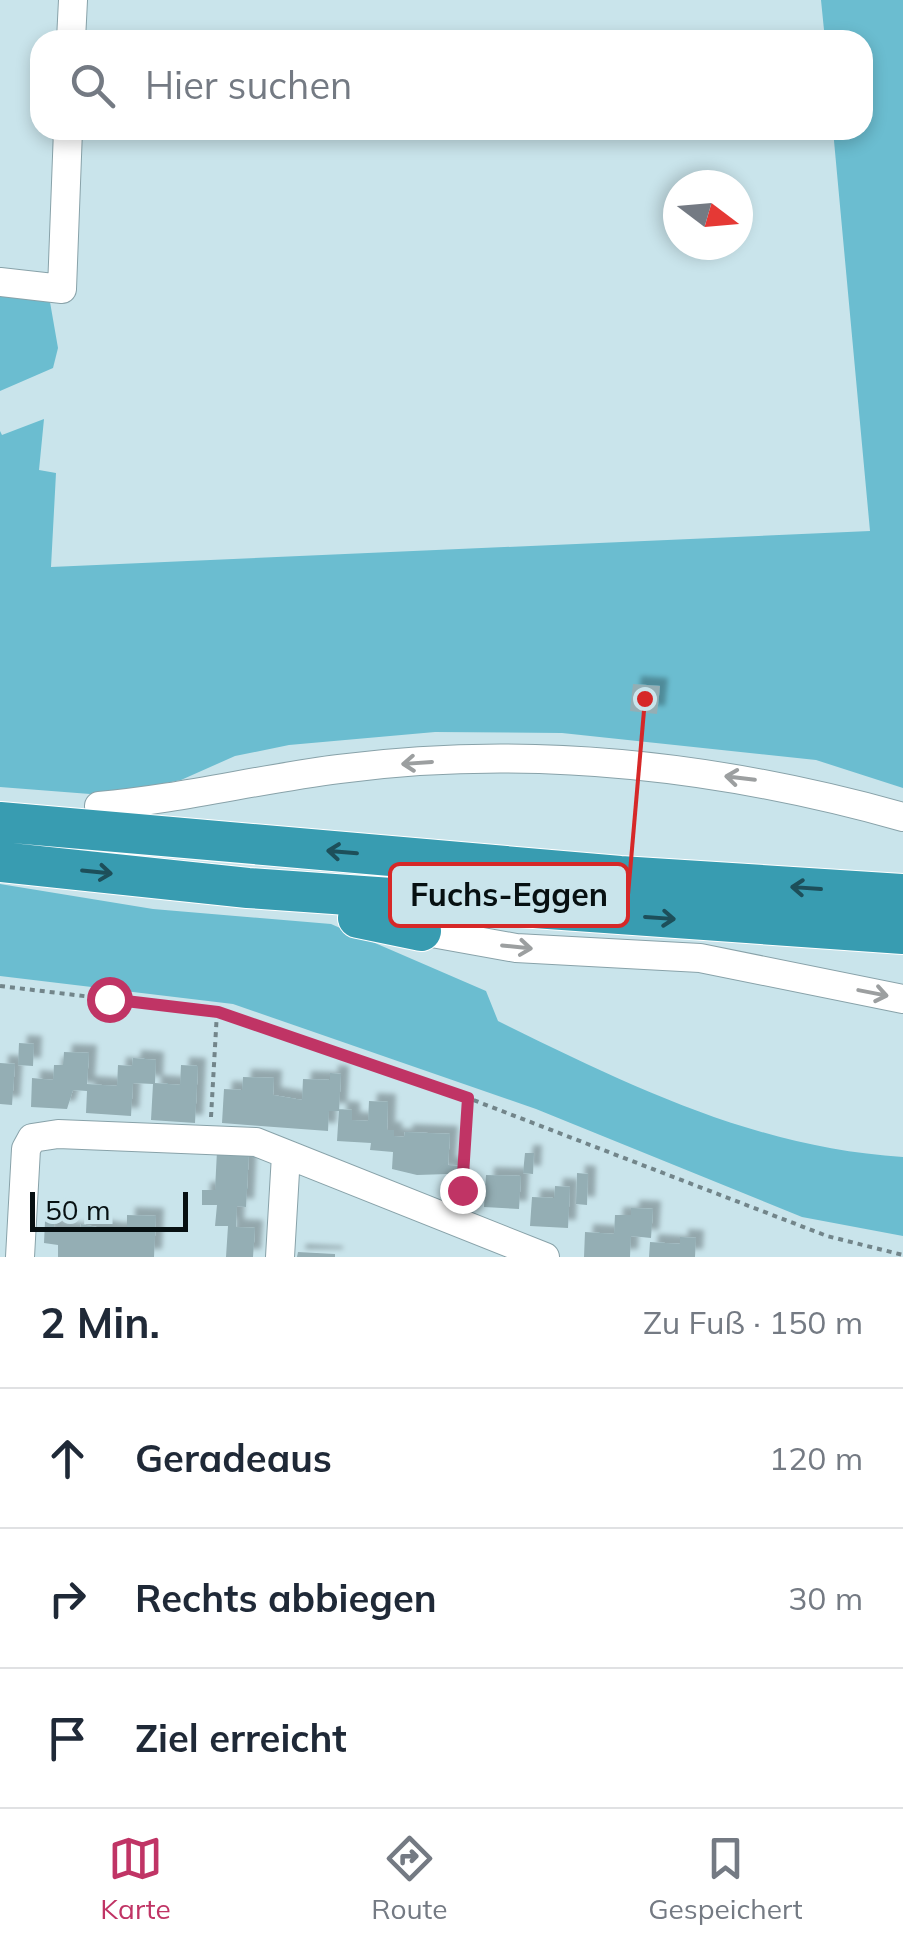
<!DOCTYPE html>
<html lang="de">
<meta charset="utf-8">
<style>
:root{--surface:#fff;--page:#f2f2f3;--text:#1f2937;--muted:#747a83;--line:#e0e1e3;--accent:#c03465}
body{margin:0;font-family:Mulish,sans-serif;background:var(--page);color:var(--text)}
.compass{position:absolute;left:663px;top:170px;width:90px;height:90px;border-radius:50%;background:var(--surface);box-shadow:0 5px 15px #0003;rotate:106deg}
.scale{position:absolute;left:30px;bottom:25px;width:158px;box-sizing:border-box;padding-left:10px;border:5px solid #071012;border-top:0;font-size:28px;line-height:35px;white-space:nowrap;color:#071012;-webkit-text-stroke:8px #c9e4eb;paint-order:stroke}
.stop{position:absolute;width:30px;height:30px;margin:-22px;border:8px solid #c03465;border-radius:50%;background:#fff}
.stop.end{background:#c03465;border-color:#fff;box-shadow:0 2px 10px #0008}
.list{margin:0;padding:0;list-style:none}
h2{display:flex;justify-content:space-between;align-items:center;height:130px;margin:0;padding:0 40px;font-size:42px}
h2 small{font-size:32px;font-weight:400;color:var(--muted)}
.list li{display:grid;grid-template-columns:65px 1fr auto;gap:30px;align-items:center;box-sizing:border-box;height:140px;padding:0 40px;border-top:2px solid var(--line)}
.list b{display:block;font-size:38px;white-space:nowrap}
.list em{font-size:32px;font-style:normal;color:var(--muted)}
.icon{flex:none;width:55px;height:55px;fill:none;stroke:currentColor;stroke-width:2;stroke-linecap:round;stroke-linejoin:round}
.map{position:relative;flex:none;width:903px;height:1257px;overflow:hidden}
.search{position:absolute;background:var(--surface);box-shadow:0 5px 15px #0003;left:30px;right:30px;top:30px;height:110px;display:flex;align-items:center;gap:25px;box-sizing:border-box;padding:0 35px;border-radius:30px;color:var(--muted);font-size:38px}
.sheet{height:550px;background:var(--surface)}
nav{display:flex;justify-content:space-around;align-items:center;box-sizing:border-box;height:140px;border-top:2px solid var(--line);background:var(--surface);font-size:28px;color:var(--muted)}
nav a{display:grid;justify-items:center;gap:5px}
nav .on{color:var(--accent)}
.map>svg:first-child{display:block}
.green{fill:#6bbdd0}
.building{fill:#94aeb4;filter:url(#shadow)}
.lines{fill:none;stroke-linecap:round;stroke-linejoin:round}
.minor-casing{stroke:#88a2a9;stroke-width:30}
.highway-casing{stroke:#fff;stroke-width:42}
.path{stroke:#72858a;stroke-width:4;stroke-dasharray:5 5;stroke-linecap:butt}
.minor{stroke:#fff;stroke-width:28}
.highway{stroke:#389cb1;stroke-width:40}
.oneway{stroke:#9c9fa0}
.oneway2{stroke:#1d4f5a}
.route{stroke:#c03465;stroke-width:12}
.leader{fill:none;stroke:#d62828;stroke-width:4}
.callout-dot{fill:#d62828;stroke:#c9e4eb;stroke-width:4}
.callout{fill:#c9e4eb;stroke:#d62828;stroke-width:4}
.callout-label{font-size:32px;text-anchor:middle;font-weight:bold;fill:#071012}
</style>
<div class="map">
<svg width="903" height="1257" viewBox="0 0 903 1257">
<defs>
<filter id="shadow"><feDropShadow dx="8" dy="-8" stdDeviation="2.5" flood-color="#0004"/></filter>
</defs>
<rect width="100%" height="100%" fill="#c9e4eb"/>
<path class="green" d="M 821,0 L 903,0 L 903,788 L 816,760 L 562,733 L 435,732 L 289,745 L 235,756 L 181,780 L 126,791 L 90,794 L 0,787 L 0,431 L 2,435 L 44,419 L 39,470 L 56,473 L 51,567 L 870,531 L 833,130 L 863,130 L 863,40 L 825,40 Z
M 0,293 L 50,302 L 58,348 L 53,368 L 0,391 Z
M 0,884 L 153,909 L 331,924 L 486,991 L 498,1021 C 628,1085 756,1148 903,1157 L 903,1236 L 802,1217 L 536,1109 L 233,1004 L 0,976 Z"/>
<path class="building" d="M 633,684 L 660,686 L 657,714 L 630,711 Z
M 19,1043 L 34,1044 L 33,1066 L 18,1065 Z
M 64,1052 L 89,1053 L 87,1084 L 117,1086 L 118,1065 L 132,1066 L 133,1058 L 156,1060 L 155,1083 L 180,1085 L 181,1065 L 198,1066 L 195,1123 L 151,1120 L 153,1084 L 133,1083 L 131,1116 L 86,1113 L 87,1091 L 73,1090 L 67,1109 L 31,1107 L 32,1078 L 53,1080 L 54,1065 L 63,1065 Z
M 0,1063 L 15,1064 L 12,1105 L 0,1104 Z
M 330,1073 L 341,1074 L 339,1111 L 329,1111 L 328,1131 L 222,1123 L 224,1089 L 242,1090 L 243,1077 L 274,1078 L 273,1095 L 302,1100 L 303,1079 L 330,1080 Z
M 369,1101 L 388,1102 L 387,1130 L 394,1130 L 394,1136 L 404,1137 L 405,1132 L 450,1134 L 448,1165 L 459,1166 L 458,1189 L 447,1188 L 448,1174 L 417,1175 L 392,1169 L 393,1152 L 370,1150 L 371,1143 L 337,1141 L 339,1109 L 352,1110 L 352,1120 L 368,1121 Z
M 217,1151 L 249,1152 L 246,1207 L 237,1206 L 236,1227 L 255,1228 L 253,1257 L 226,1257 L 228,1226 L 215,1226 L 217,1205 L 202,1205 L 202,1190 L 215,1190 Z
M 525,1153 L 534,1153 L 533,1174 L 523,1173 Z
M 577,1173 L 588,1174 L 587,1205 L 576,1204 Z
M 486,1175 L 521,1176 L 519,1209 L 484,1207 Z
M 555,1186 L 570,1187 L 568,1228 L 530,1226 L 532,1197 L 554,1198 Z
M 631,1208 L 653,1209 L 651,1238 L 631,1236 L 630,1257 L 584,1257 L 585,1232 L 614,1234 L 615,1215 L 631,1215 Z
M 127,1215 L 156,1216 L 154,1257 L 58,1257 L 58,1245 L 44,1243 L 45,1221 L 54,1222 L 54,1229 L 80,1231 L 81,1224 L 117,1231 L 127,1228 Z
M 680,1237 L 696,1238 L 695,1257 L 649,1257 L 650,1242 L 680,1244 Z
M 298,1252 L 335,1254 L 335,1257 L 297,1257 Z"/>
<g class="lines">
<g class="minor-casing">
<path id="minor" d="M 71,40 L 73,0
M 0,282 L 62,289 L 68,130
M 99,806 C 180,799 259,779 339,769 C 528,744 721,766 903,817
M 421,931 L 516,948 L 700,958 L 903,999
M 20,1257 L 26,1149 L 32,1138 L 58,1134 L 256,1142 L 545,1257
M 280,1257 L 286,1155"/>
</g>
<g class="highway-casing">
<path id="highway" d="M 0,822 L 620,876 L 903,894
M 0,862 L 248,888 L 903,934
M 358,918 L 421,931"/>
</g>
<path class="path" d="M 0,986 L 217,1012 L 468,1098 L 827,1236 L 903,1255
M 211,1117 L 217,1012
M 462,1198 L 468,1098"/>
<use href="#minor" class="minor"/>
<use href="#highway" class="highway"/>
</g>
<defs><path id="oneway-shaft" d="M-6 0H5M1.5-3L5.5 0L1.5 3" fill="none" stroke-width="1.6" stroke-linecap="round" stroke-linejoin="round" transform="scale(2.5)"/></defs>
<g class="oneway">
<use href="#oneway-shaft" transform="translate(417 763) rotate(176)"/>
<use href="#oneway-shaft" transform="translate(740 778) rotate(-173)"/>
<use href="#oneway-shaft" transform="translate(517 947) rotate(6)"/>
<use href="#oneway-shaft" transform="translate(873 993) rotate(11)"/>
</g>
<g class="oneway2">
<use href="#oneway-shaft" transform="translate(342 852) rotate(-175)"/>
<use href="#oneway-shaft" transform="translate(97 872) rotate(6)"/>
<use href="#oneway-shaft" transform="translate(806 888) rotate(-176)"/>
<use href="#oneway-shaft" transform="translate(660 918) rotate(4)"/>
</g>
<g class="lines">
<path class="route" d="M 109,999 L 218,1012 L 468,1098 L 462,1190"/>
</g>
<path class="leader" d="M645 699L628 895"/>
<circle class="callout-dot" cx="645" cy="699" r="10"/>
<rect class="callout" x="390" y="864" width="238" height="62" rx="10"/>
<g class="callout-label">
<text x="509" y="906">Fuchs-Eggen</text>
</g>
</svg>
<svg class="compass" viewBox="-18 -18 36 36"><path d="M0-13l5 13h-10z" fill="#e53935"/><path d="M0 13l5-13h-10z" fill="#747a83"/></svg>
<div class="scale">50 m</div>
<div class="stop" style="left:109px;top:999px"></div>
<div class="stop end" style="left:462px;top:1190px"></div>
<div class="search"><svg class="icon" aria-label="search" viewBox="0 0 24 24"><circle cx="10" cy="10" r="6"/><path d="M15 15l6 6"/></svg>Hier suchen</div>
</div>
<section class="sheet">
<h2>2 Min.<small>Zu Fuß · 150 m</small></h2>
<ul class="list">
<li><svg class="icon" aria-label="ahead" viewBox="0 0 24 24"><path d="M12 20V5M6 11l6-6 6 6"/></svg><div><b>Geradeaus</b></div><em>120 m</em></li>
<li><svg class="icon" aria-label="right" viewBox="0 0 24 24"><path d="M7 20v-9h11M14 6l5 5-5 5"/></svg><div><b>Rechts abbiegen</b></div><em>30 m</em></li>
<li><svg class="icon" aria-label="arrive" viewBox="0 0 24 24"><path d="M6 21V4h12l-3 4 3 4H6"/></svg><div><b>Ziel erreicht</b></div></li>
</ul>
</section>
<nav>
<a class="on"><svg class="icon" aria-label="map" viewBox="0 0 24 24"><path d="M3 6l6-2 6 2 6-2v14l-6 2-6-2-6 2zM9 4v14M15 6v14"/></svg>Karte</a>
<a><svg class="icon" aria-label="directions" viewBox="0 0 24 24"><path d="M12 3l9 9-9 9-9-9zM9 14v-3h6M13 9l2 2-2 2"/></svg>Route</a>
<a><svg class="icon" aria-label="saved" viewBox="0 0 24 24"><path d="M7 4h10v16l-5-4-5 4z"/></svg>Gespeichert</a>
</nav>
